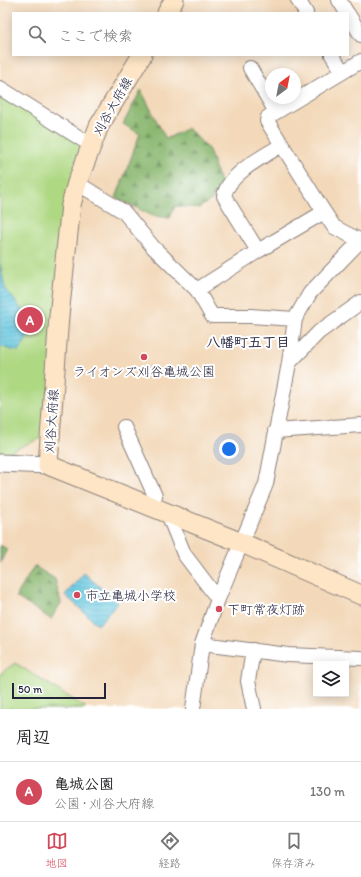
<!DOCTYPE html>
<html lang="ja">
<meta charset="utf-8">
<style>
:root{--surface:#fff;--page:#f6f6f6;--text:#202124;--muted:#757577;--line:#e0e0e0;--accent:#d1495b}
body{margin:0;font-family:Itim,"Klee One",sans-serif;background:var(--page);color:var(--text)}
.controls{position:absolute;right:12px;bottom:12px;display:grid;overflow:hidden;border-radius:0px;box-shadow:0 2px 10px #0003}
.controls button{width:36px;height:36px;display:grid;place-items:center;padding:0;border:0;border-bottom:1px solid var(--line);background:var(--surface);color:var(--text);font:20px sans-serif}
.compass{position:absolute;left:265px;top:68px;width:36px;height:36px;border-radius:50%;background:var(--surface);box-shadow:0 2px 10px #0003;rotate:32deg}
.scale{position:absolute;left:12px;bottom:10px;width:94px;box-sizing:border-box;padding-left:4px;border:2px solid #22223b;border-top:0;font-size:11px;line-height:14px;white-space:nowrap;color:#22223b;-webkit-text-stroke:3px #fff;paint-order:stroke}
.you{position:absolute;left:229px;top:449px;width:14px;height:14px;margin:-10px;border:3px solid #fff;border-radius:50%;background:#1a73e8;box-shadow:0 0 0 6px #1a73e833}
.badge{display:grid;place-items:center;width:26px;height:26px;border-radius:50%;background:var(--accent);color:#fff;font-size:13px;font-weight:700}
.pin{position:absolute;translate:-50% -50%;border:2px solid #fff;box-shadow:0 1px 4px #0006}
.list{margin:0;padding:0;list-style:none}
h2{display:flex;justify-content:space-between;align-items:center;height:52px;margin:0;padding:0 16px;font-size:17px}
h2 small{font-size:13px;font-weight:400;color:var(--muted)}
.list li{display:grid;grid-template-columns:26px 1fr auto;gap:12px;align-items:center;box-sizing:border-box;height:60px;padding:0 16px;border-top:1px solid var(--line)}
.list b{display:block;font-size:15px;white-space:nowrap}
.list p{margin:0;font-size:13px;white-space:nowrap;color:var(--muted)}
.list em{font-size:13px;font-style:normal;color:var(--muted)}
.icon{flex:none;width:22px;height:22px;fill:none;stroke:currentColor;stroke-width:2;stroke-linecap:round;stroke-linejoin:round}
.map{position:relative;flex:none;width:361px;height:709px;overflow:hidden}
.search{position:absolute;background:var(--surface);box-shadow:0 2px 10px #0003;left:12px;right:12px;top:12px;height:44px;display:flex;align-items:center;gap:10px;box-sizing:border-box;padding:0 14px;border-radius:0px;color:var(--muted);font-size:15px}
.sheet{height:112px;background:var(--surface)}
nav{display:flex;justify-content:space-around;align-items:center;box-sizing:border-box;height:56px;border-top:1px solid var(--line);background:var(--surface);font-size:11px;color:var(--muted)}
nav a{display:grid;justify-items:center;gap:2px}
nav .on{color:var(--accent)}
.map>svg:first-child{display:block}
.forest{fill:url(#forest-firs);stroke:#566d56}
.park{fill:#afd883;stroke:#687d5f}
.water{fill:url(#water-rules);stroke:#41748c}
.lines{fill:none;stroke-linecap:round;stroke-linejoin:round}
.minor-casing{stroke:#8a7e7a;stroke-width:16}
.tertiary-casing{stroke:#8a7e7a;stroke-width:19}
.secondary-casing{stroke:#8a7e7a;stroke-width:21}
.minor{stroke:#fff;stroke-width:14}
.tertiary{stroke:#fff;stroke-width:17}
.secondary{stroke:#fde5c5;stroke-width:19}
.poi-dot{fill:#d1495b;stroke:#fff;stroke-width:1.5}
.labels{text-anchor:middle;stroke-width:4;stroke-linejoin:round;paint-order:stroke}
.street-label{font-size:13px;fill:#22223b;stroke:#fff}
.poi-label{font-size:13px;fill:#22223b;stroke:#fff;text-anchor:start}
.neighbourhood-label{font-size:14px;font-weight:bold;fill:#22223b;stroke:#fff}
</style>
<div class="map">
<svg width="361" height="709" viewBox="0 0 361 709">
<defs>
<pattern id="forest-firs" width="22" height="20" patternUnits="userSpaceOnUse"><rect width="22" height="20" fill="#8bb871"/><path d="M5 1l3.5 6h-7zM16 11l3.5 6h-7z" fill="#71955e"/></pattern>
<pattern id="water-rules" width="6" height="5" patternUnits="userSpaceOnUse"><rect width="6" height="5" fill="#60c5de"/><path d="M0 2.5h6" fill="none" stroke="#53a9bf"/></pattern>
</defs>
<rect width="100%" height="100%" fill="#fff"/>
<filter id="ink" filterUnits="userSpaceOnUse"><feTurbulence type="fractalNoise" baseFrequency=".025" numOctaves="2"/><feDisplacementMap in="SourceGraphic" scale="8" xChannelSelector="R" yChannelSelector="G"/><feConvolveMatrix kernelMatrix="1 2 1 2 8 2 1 2 1" color-interpolation-filters="sRGB"/></filter>
<filter id="wash" filterUnits="userSpaceOnUse"><feTurbulence type="fractalNoise" baseFrequency=".012" numOctaves="4" result="noise"/><feDisplacementMap in="SourceGraphic" scale="16" xChannelSelector="R" yChannelSelector="G"/><feGaussianBlur stdDeviation="0.9" result="paint"/><feColorMatrix in="noise" values="0 0 0 0 0 0 0 0 0 0 0 0 0 0 0 0 0 1.4 0 .05"/><feComposite in="paint" operator="in"/></filter>
<g filter="url(#wash)">
<rect width="100%" height="100%" fill="#f3d9ba"/>
<path class="forest" d="M 141,90 L 166,139 L 188,128 L 209,150 L 221,185 L 217,196 L 199,208 L 175,206 L 170,218 L 153,216 L 116,198 L 140,134 L 123,124 Z
M 0,545 L 7,549 L 0,563 Z
M 34,566 L 55,579 L 61,603 L 51,619 L 16,597 Z"/>
<path class="park" d="M 0,88 L 91,145 L 77,183 L 50,434 L 0,456 Z
M 15,663 L 85,707 L 85,709 L 0,709 L 0,674 Z"/>
<path class="water" d="M 0,264 L 5,288 L 32,323 L 33,329 L 19,351 L 11,350 L 0,346 Z
M 84,573 L 118,603 L 98,625 L 65,595 Z"/>
</g>
<g filter="url(#ink)">
<g class="lines">
<g class="minor-casing">
<path id="minor" d="M 298,0 L 306,13
M 339,0 L 347,13
M 348,14 L 361,35
M 332,55 L 343,72
M 250,68 L 276,112
M 0,88 L 91,145
M 282,145 L 267,121 L 268,117 L 361,61
M 77,183 L 124,212 L 153,247 L 197,290 L 212,316 L 250,316 L 295,319
M 324,212 L 334,227 L 361,241
M 197,290 L 258,251 L 224,196 C 228,174 264,156 282,145 L 324,212 L 258,251
M 289,363 L 319,332 L 361,302
M 124,427 L 155,496 L 150,507
M 275,431 L 361,425
M 168,514 L 184,554 L 218,599
M 202,644 L 288,655 L 361,658
M 253,650 L 248,681 L 254,709
M 193,709 L 202,644 L 218,599 L 266,484 L 289,363 L 295,319 L 310,293 L 361,240"/>
</g>
<g class="tertiary-casing">
<path id="tertiary" d="M 0,463 L 48,465"/>
</g>
<g class="secondary-casing">
<path id="secondary" d="M 167,13 L 174,0
M 142,55 L 99,126 L 77,183 L 71,205 L 59,316 L 48,465 L 242,543 L 361,595"/>
</g>
<use href="#minor" class="minor"/>
<use href="#tertiary" class="tertiary"/>
<use href="#secondary" class="secondary"/>
</g>
</g>
<g class="poi-dot">
<circle cx="144" cy="357" r="4"/>
<circle cx="77" cy="595" r="4"/>
<circle cx="219" cy="609" r="4"/>
</g>
<g class="labels">
<g class="street-label">
<text transform="translate(112 106) rotate(-60)" y="5">刈谷大府線</text>
<text transform="translate(51 421) rotate(-86)" y="5">刈谷大府線</text>
</g>
<g class="poi-label">
<text x="144" y="376" text-anchor="middle">ライオンズ刈谷亀城公園</text>
<text x="85" y="600">市立亀城小学校</text>
<text x="227" y="614">下町常夜灯跡</text>
</g>
<g class="neighbourhood-label">
<text x="248" y="347">八幡町五丁目</text>
</g>
</g>
</svg>
<div class="controls">
<button><svg class="icon" aria-label="layers" viewBox="0 0 24 24"><path d="M12 4l9 5-9 5-9-5zM3 14l9 5 9-5"/></svg></button>
</div>
<svg class="compass" viewBox="-18 -18 36 36"><path d="M0-13l5 13h-10z" fill="#e53935"/><path d="M0 13l5-13h-10z" fill="#757577"/></svg>
<div class="scale">50 m</div>
<div class="you"></div>
<div class="pin badge" style="left:30px;top:320px">A</div>
<div class="search"><svg class="icon" aria-label="search" viewBox="0 0 24 24"><circle cx="10" cy="10" r="6"/><path d="M15 15l6 6"/></svg>ここで検索</div>
</div>
<section class="sheet">
<h2>周辺<small></small></h2>
<ul class="list">
<li><span class="badge">A</span><div><b>亀城公園</b><p>公園 · 刈谷大府線</p></div><em>130 m</em></li>
</ul>
</section>
<nav>
<a class="on"><svg class="icon" aria-label="map" viewBox="0 0 24 24"><path d="M3 6l6-2 6 2 6-2v14l-6 2-6-2-6 2zM9 4v14M15 6v14"/></svg>地図</a>
<a><svg class="icon" aria-label="directions" viewBox="0 0 24 24"><path d="M12 3l9 9-9 9-9-9zM9 14v-3h6M13 9l2 2-2 2"/></svg>経路</a>
<a><svg class="icon" aria-label="saved" viewBox="0 0 24 24"><path d="M7 4h10v16l-5-4-5 4z"/></svg>保存済み</a>
</nav>
